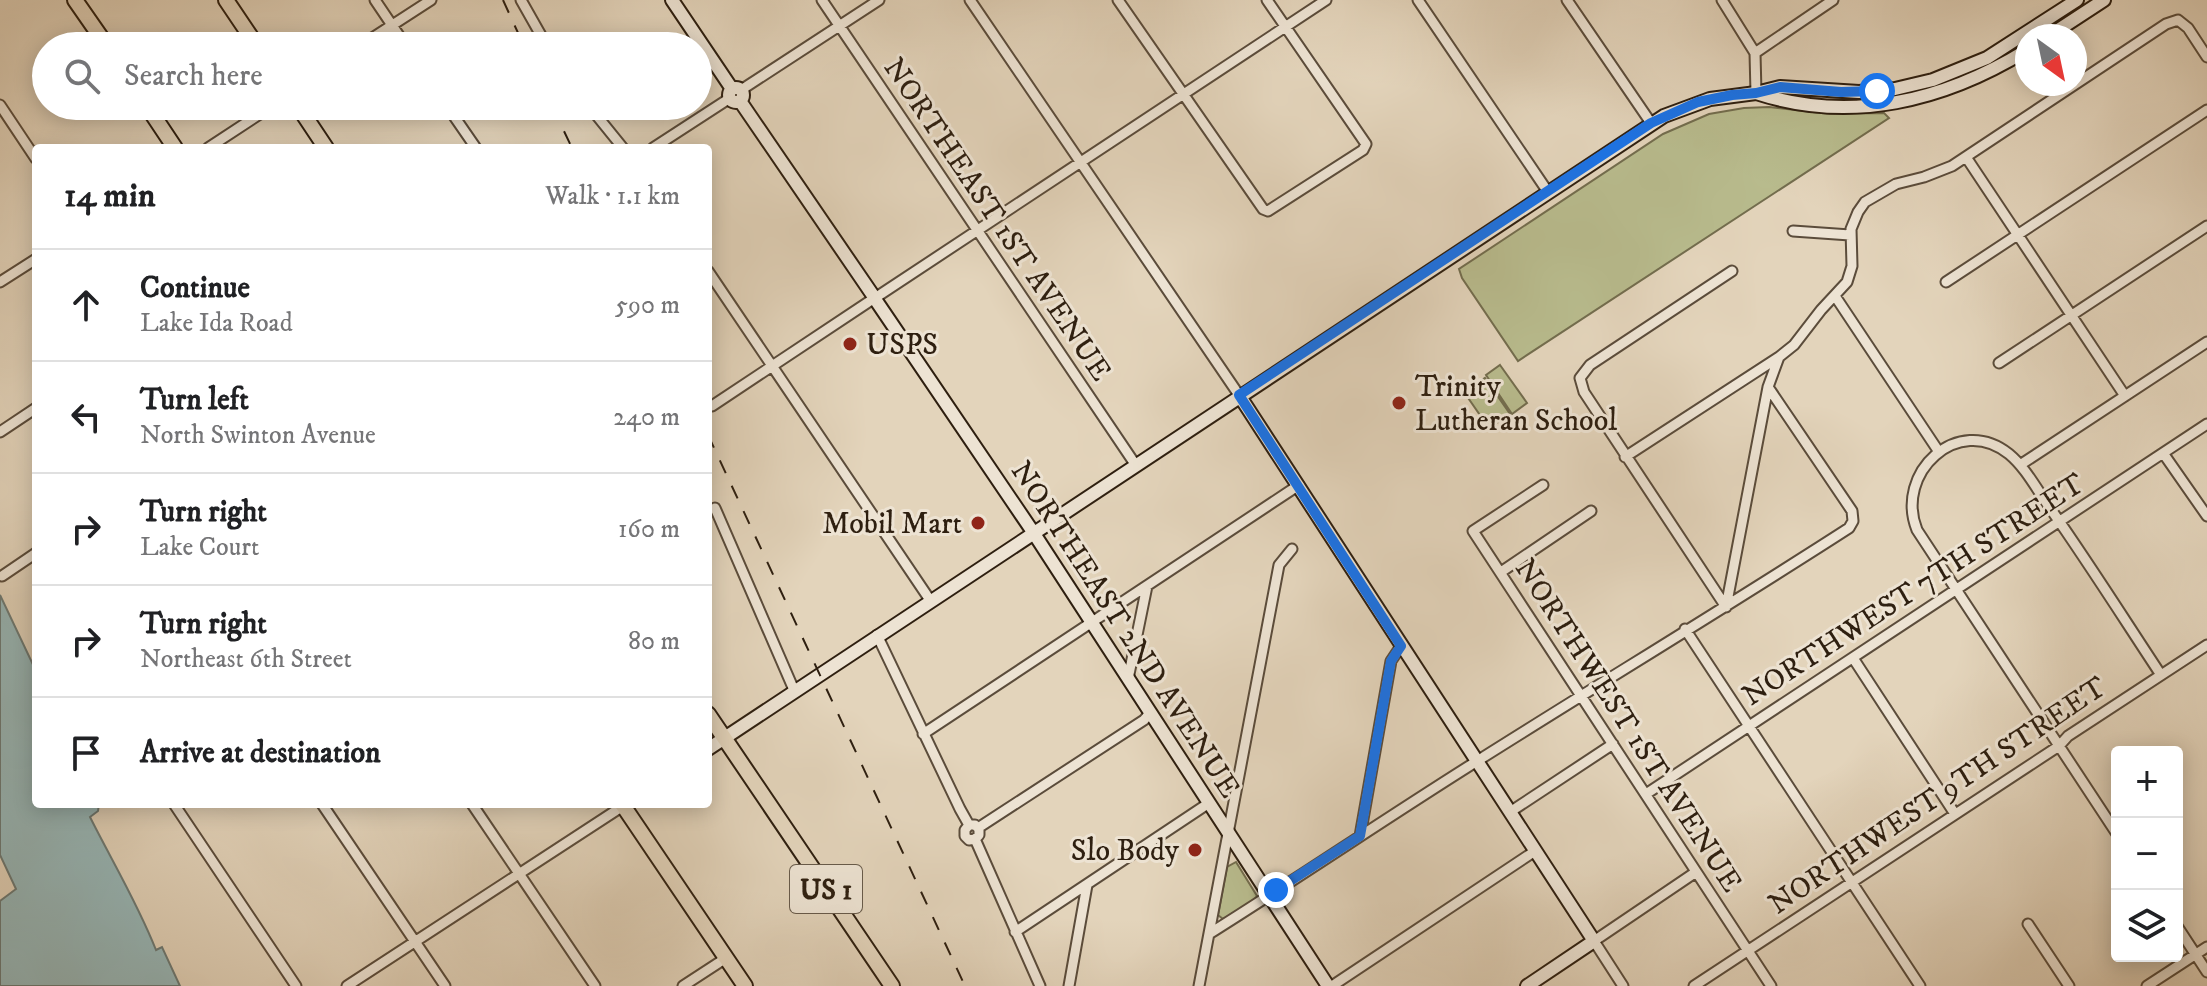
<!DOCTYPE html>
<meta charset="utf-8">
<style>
:root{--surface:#fff;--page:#f6f6f6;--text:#202124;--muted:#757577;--line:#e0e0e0}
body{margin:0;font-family:"IM FELL DW Pica",serif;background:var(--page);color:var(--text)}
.controls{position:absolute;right:24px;bottom:24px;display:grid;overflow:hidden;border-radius:8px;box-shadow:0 4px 20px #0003}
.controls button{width:72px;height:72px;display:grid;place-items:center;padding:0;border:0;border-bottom:2px solid var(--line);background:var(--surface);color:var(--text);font:40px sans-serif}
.compass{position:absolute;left:2015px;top:24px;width:72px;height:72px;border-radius:50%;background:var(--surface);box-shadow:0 4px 20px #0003;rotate:147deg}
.stop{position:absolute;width:24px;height:24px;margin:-18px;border:6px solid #1a73e8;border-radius:50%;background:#fff}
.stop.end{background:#1a73e8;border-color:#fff;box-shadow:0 2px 8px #0008}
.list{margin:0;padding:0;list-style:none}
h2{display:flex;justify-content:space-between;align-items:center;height:104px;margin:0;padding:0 32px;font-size:34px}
h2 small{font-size:26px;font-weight:400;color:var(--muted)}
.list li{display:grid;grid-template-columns:52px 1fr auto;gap:24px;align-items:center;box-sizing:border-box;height:112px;padding:0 32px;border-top:2px solid var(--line)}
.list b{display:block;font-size:30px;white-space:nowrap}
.list p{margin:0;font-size:26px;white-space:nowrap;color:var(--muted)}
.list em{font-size:26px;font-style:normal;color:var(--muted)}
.icon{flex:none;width:44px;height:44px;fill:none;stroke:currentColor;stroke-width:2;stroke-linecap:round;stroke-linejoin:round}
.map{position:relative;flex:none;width:2207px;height:986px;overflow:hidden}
.search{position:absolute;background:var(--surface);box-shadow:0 4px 20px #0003;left:32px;top:32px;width:680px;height:88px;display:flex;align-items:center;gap:20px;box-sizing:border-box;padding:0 28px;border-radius:44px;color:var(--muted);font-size:30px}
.panel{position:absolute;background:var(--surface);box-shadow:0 4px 20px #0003;left:32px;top:144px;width:680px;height:664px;border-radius:8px}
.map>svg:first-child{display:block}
.green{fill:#b8bb8d;stroke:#736d4e;stroke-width:2}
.water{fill:#97b7b8;stroke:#6d7a75;stroke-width:2}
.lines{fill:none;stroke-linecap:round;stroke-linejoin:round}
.street-casing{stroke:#5b4c3b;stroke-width:13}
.secondary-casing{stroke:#2e1f10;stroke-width:16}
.primary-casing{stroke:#2e1f10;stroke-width:18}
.street{stroke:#ede3d3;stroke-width:9}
.secondary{stroke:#ede3d3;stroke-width:12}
.primary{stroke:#e3d4bb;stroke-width:14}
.rail{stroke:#2e1f10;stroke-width:2;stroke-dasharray:14 14;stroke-linecap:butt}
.route{stroke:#1a73e8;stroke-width:10}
.poi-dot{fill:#8f2418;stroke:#ede3d3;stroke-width:3}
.labels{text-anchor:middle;stroke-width:6;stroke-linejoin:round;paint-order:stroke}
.shield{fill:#ede3d3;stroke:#675a4a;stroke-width:2}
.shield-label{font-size:28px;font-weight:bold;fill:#2e1f10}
.street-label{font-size:30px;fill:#2e1f10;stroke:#ede3d3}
.poi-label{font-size:30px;fill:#2e1f10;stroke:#ede3d3;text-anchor:start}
</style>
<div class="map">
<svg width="2207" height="986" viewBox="0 0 2207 986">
<rect width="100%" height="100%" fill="#e3d4bb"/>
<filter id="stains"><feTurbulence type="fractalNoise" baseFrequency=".0025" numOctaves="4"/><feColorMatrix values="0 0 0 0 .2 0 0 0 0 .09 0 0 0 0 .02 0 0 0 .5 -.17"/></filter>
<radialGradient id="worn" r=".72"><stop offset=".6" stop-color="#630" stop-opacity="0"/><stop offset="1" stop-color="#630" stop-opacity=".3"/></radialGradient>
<path class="green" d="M 1769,107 L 1830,114 L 1884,113 L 1889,118 L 1518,361 L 1462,278 L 1459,269 L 1663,134 L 1709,114 L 1744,108 Z
M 1500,365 L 1527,403 L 1512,414 L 1486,375 Z
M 1485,378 L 1510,414 L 1489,428 L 1464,392 Z
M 1236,862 L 1257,896 L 1254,900 L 1223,919 L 1218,915 L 1227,867 Z"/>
<path class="water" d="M 0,595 L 36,671 L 36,804 L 99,804 L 98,811 L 90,817 C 112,861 138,904 156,950 L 162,947 L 180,986 L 0,986 L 0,901 L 16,889 L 0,855 Z"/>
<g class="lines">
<g class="street-casing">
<path id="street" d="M 375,0 L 406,46
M 521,0 L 547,46
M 822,0 L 1135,464
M 970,0 L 1239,395
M 1118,0 L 1263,209 L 1268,211 L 1363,150 L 1366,144 L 1267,0
M 1418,0 L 1548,192
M 1567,0 L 1651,123
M 1722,0 L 1755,53 L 1756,93
M 360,46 L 431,0
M 1755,53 L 1833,0
M 741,90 L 879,0
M 0,105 L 36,159
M 447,106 L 476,148
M 589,106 L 623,148
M 208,148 L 272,106
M 653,148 L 730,98
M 1966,157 L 2125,396
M 1793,231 L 1850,235
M 708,271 L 930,600
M 0,282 L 36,259
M 1946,282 L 2207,110
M 878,296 L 1326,0
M 1835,296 L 1939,452
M 1999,363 L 2207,226
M 712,406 L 870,301
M 0,432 L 36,408
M 2163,453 L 2207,516
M 1625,457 L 1779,357
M 2020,465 L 2207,342
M 1543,485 L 1473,531 L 1771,986
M 715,508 L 794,690
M 1501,572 L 1591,511
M 2,576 L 36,553
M 1726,607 L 1768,387 L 1779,357 L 1794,345 L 1821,310 L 1847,282 L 1852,266 L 1851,229 L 1858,212 L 1865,202 L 1896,184 L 1924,177 L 1952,166 L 2166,24 L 2178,20 L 2188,28 L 2207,57
M 1726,607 L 1584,392 L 1580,378 L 1590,365 L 1732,271
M 1685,629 L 1920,986
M 877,635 L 960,809 L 969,825 L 975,825 L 979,829 L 979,835 L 975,839 L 969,840 L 965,836 L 965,830 L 969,825
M 1853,658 L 1955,814
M 1128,679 L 1147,586
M 923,734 L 1299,485
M 1646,794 L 2207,424
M 174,804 L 296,986
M 322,804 L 445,986
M 472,804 L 595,986
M 1510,812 L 1613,744
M 978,828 L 1144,720 L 1150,713
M 2117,834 L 1917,530 C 1894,473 1958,413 2009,454 C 2026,468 2037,490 2050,508 C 2088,562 2124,619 2161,675
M 1360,836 L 1391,661 L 1401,646
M 975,839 L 1040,986
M 2028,924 L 2069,986
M 2177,926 L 2207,972
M 1015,932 L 1209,803
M 1209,934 C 1298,878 1385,819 1474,763 C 1599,684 1725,608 1849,528 L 1853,521 L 1852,511 L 1768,387
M 347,986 L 623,806
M 683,986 L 726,958
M 1069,986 L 1087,885
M 1199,986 L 1279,565 L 1292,549
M 1332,986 L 1535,851
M 1623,986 L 1594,941 L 1696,872
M 1694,986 L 2059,746 L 2068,736 L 2207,645
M 2147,986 L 2207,947"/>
</g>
<g class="secondary-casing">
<path id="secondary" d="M 672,0 L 732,89
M 2049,36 L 2104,0
M729 95a7 7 0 1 1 14 0a7 7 0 1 1-14 0Z
M 1756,93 C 1851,124 1944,101 2027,50
M 740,101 L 872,294
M 877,302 L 1033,532 L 1328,986
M 1239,395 L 1594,941 L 1527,986
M 708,749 L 1664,116 L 1710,99 L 1756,93 L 1780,87 L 1859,92 L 1895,89 L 1933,80 L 1987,58 L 2077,0"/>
</g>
<g class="primary-casing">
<path id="primary" d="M 75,0 L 107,46
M 226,0 L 257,46
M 147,106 L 175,148
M 298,106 L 326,148
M 708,714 L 892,986
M 622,804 L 745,986"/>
</g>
<use href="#street" class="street"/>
<use href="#secondary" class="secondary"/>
<use href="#primary" class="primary"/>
<path class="rail" d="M 503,0 L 524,46
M 552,106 L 572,148
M 708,435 L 965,986"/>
</g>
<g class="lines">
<path class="route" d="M 1276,890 L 1360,836 L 1391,661 L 1401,646 L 1239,395 L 1651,123 L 1698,102 L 1732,95 L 1756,93 L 1780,87 L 1841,92 L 1877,91"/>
</g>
<g class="poi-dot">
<circle cx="850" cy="344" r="8"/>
<circle cx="1399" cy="403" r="8"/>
<circle cx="978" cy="523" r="8"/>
<circle cx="1195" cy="850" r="8"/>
</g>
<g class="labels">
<rect class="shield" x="790" y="865" width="72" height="48" rx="6"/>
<g class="shield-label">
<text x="826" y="899">US 1</text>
</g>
<g class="street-label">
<text transform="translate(998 219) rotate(56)" y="10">NORTHEAST 1ST AVENUE</text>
<text transform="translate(1913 589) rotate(-33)" y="10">NORTHWEST 7TH STREET</text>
<text transform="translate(1126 629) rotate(57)" y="10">NORTHEAST 2ND AVENUE</text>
<text transform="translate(1629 725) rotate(57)" y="10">NORTHWEST 1ST AVENUE</text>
<text transform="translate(1937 795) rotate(-34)" y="10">NORTHWEST 9TH STREET</text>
</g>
<g class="poi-label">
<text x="866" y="354">USPS</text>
<text x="1415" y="396">Trinity<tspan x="1415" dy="34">Lutheran School</tspan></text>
<text x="962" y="533" text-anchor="end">Mobil Mart</text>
<text x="1179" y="860" text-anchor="end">Slo Body</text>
</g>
</g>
<rect width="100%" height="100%" filter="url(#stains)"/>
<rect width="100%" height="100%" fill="url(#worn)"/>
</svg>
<div class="controls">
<button>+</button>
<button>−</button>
<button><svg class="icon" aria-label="layers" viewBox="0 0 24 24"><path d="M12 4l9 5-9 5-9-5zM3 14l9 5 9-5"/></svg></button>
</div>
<svg class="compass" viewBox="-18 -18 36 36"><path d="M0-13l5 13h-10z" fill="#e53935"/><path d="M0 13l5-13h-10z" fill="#757577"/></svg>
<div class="stop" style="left:1877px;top:91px"></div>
<div class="stop end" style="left:1276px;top:890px"></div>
<div class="search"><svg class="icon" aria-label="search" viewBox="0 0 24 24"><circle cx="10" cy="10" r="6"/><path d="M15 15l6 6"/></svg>Search here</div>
<section class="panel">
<h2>14 min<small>Walk · 1.1 km</small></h2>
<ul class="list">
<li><svg class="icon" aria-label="ahead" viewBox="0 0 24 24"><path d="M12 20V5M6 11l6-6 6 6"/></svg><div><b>Continue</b><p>Lake Ida Road</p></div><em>590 m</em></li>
<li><svg class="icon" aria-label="left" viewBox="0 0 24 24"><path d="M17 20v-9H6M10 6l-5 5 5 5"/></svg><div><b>Turn left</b><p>North Swinton Avenue</p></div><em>240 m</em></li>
<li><svg class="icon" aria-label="right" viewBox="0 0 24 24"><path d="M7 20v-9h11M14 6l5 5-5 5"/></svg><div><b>Turn right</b><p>Lake Court</p></div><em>160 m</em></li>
<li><svg class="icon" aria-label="right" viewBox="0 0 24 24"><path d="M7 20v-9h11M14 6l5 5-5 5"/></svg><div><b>Turn right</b><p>Northeast 6th Street</p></div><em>80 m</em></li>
<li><svg class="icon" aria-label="arrive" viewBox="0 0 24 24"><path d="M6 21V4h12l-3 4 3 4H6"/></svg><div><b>Arrive at destination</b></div></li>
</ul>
</section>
</div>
